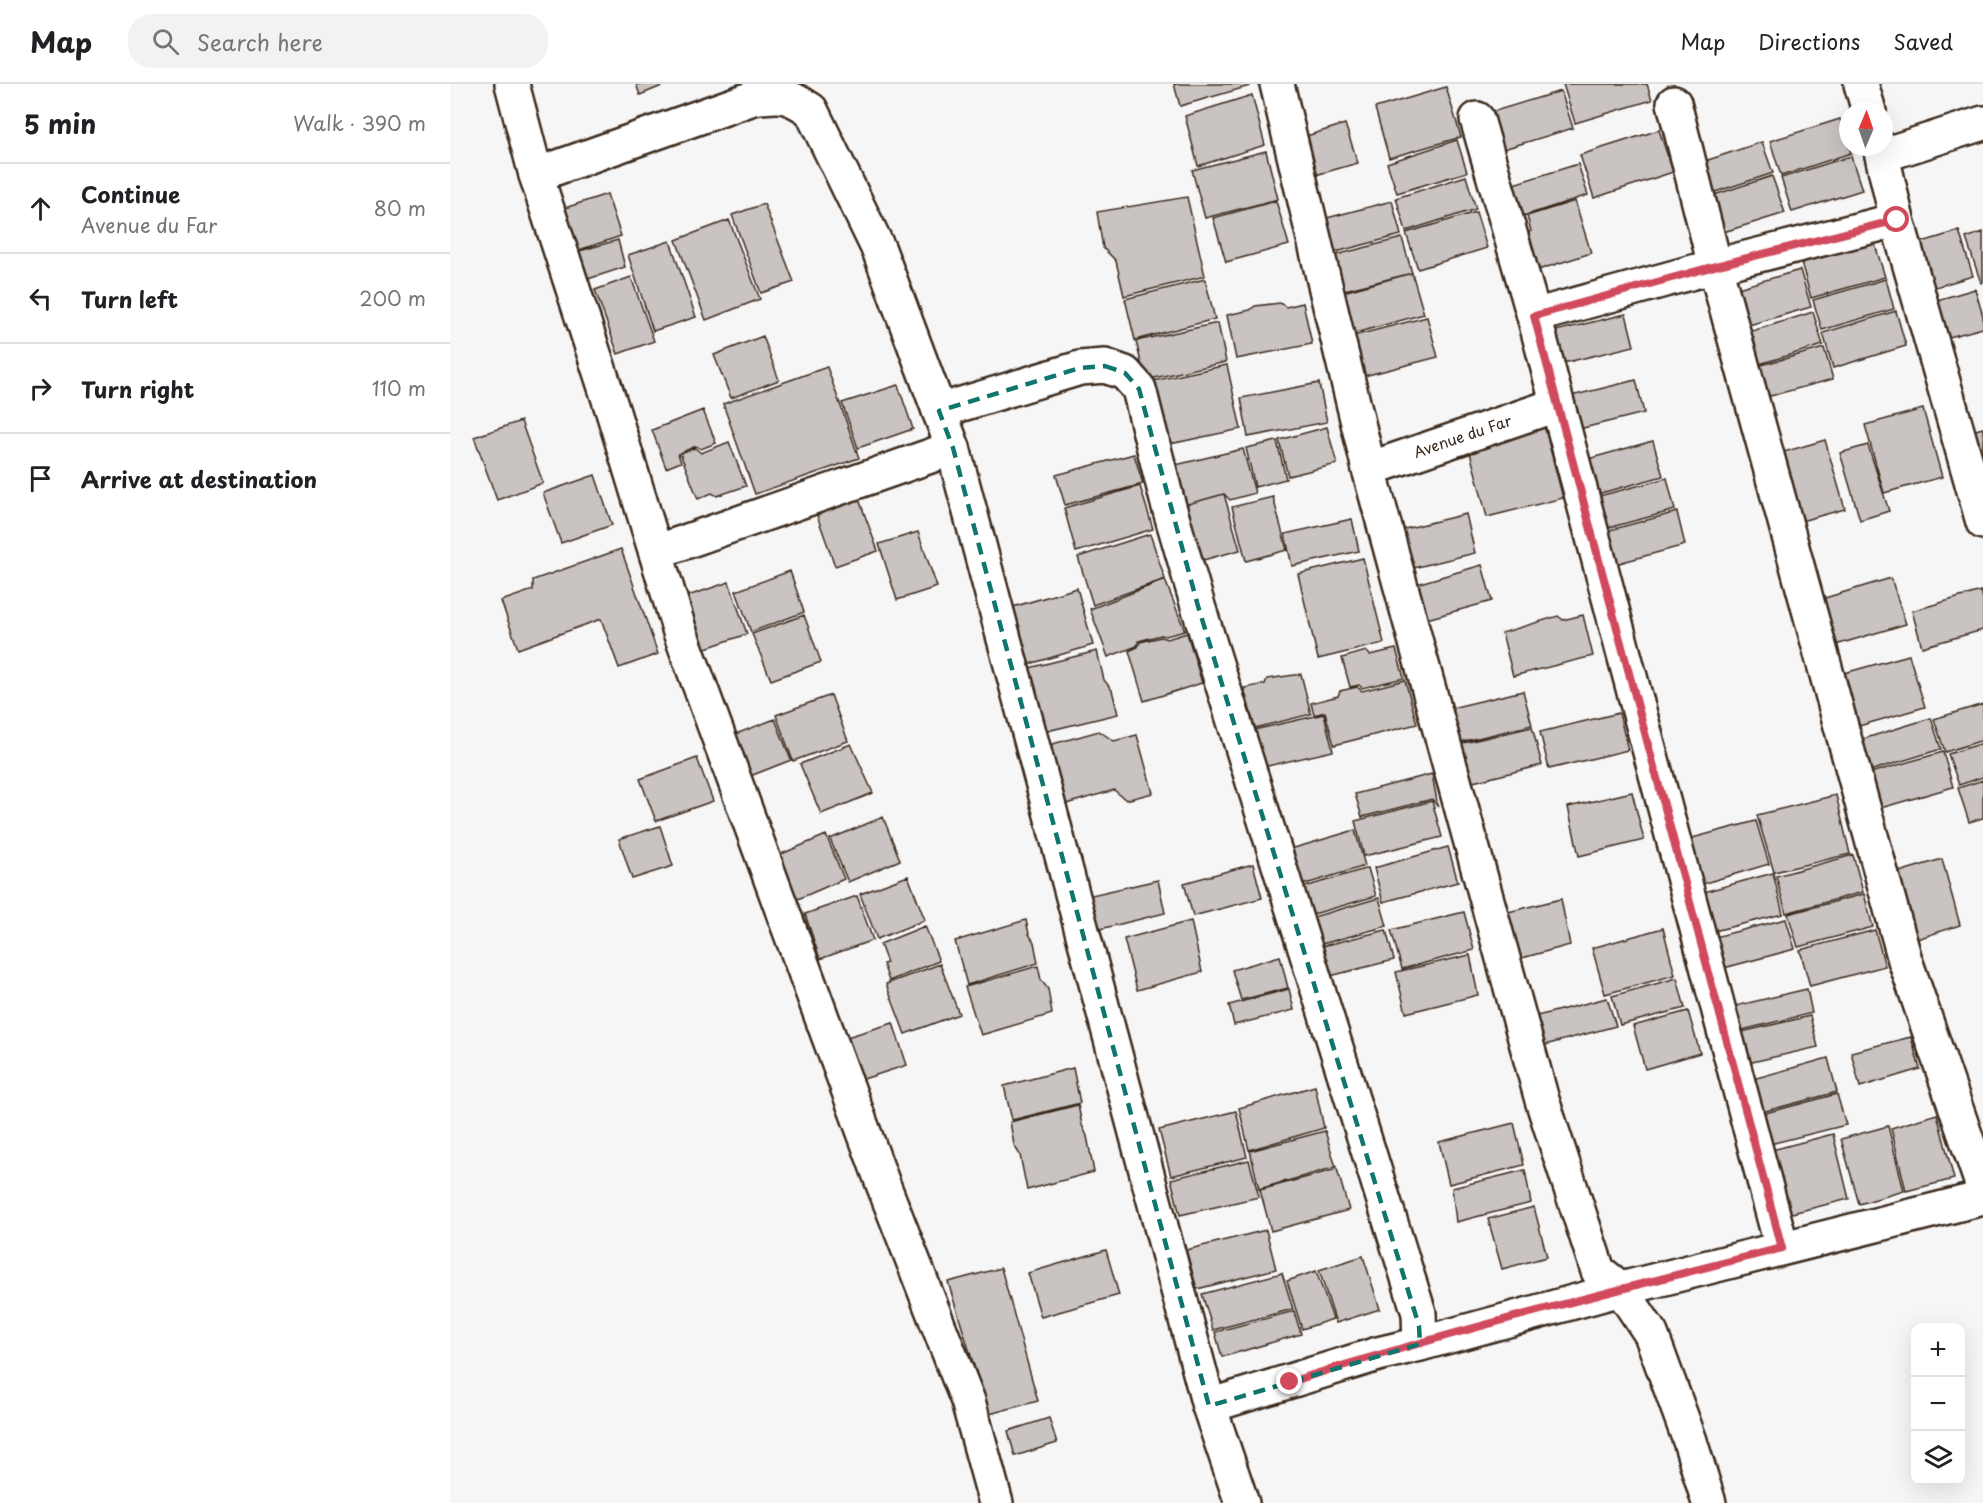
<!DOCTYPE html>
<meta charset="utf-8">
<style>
:root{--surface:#fff;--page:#f2f2f2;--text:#202124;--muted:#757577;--line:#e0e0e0}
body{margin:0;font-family:"Playpen Sans",sans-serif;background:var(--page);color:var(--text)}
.controls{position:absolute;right:18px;bottom:18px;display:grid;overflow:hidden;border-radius:12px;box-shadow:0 6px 24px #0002}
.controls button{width:54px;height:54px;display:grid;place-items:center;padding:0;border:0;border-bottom:2px solid var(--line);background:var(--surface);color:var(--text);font:30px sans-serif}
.compass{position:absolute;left:1389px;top:18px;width:54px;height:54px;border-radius:50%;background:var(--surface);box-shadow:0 6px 24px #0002;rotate:2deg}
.stop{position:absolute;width:18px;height:18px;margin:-14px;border:4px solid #d1495b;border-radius:50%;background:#fff}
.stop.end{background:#d1495b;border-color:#fff;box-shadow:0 2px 6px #0008}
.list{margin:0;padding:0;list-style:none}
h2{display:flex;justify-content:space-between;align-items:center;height:78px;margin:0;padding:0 24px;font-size:26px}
h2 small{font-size:20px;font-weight:400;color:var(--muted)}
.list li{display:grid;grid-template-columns:39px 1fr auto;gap:18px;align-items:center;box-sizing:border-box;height:90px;padding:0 24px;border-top:2px solid var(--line)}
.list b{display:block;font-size:22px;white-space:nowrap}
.list p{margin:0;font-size:20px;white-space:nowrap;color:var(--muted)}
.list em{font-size:20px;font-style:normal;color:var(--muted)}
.icon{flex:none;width:33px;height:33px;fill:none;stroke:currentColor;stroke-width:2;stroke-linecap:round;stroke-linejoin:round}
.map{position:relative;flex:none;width:1533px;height:1419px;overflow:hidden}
header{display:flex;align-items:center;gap:36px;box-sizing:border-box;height:84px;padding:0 30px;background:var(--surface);border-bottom:2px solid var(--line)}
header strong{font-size:28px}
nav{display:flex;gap:33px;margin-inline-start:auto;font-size:21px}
.search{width:420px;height:54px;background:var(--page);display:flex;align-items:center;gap:15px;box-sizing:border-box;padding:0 21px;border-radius:24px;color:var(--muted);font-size:22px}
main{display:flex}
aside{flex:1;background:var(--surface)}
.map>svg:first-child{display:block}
.building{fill:#c9c3c1;stroke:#3b2a1e;stroke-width:1.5}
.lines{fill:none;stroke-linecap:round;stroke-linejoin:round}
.minor-casing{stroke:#3b2a1e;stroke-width:38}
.minor{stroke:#fff;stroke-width:33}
.route{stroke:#d1495b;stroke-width:8}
.marked{fill:none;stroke:#0f766e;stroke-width:4.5;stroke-dasharray:12 8;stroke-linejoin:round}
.labels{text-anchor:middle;stroke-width:4.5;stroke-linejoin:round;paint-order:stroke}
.street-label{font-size:15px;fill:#3b2a1e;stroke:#fff}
</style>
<header>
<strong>Map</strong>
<div class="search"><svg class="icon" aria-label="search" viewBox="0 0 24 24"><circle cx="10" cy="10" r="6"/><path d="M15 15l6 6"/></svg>Search here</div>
<nav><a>Map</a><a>Directions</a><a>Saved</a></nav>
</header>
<main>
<aside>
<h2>5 min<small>Walk · 390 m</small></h2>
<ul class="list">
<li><svg class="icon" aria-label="ahead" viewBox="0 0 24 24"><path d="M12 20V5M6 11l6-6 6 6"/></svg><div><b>Continue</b><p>Avenue du Far</p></div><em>80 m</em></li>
<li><svg class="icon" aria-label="left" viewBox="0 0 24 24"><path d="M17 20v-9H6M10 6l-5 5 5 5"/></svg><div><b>Turn left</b></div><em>200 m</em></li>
<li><svg class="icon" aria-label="right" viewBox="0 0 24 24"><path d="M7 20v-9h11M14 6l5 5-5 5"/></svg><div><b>Turn right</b></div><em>110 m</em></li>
<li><svg class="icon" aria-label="arrive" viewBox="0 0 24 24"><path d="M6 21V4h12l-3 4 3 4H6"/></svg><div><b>Arrive at destination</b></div></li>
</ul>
</aside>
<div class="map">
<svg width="1533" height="1419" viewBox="0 0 1533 1419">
<rect width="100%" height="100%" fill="#f7f6f6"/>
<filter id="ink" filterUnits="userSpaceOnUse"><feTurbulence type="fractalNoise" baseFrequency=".0167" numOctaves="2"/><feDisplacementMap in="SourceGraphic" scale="12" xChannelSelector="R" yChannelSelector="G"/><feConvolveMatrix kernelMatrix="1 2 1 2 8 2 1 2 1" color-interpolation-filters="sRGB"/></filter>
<g filter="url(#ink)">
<path class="building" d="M 186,0 L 217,0 L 190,11 Z
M 724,0 L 800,0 L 800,2 L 730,22 Z
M 1113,0 L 1197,0 L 1202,16 L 1125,39 Z
M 996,3 L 1011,53 L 939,74 L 925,24 Z
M 1111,7 L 1123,44 L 1047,67 L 1035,30 Z
M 802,11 L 815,61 L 748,82 L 735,32 Z
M 1390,35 L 1401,69 L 1331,92 L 1320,57 Z
M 895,40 L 908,79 L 862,92 L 850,54 Z
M 1209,46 L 1223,88 L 1144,114 L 1130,71 Z
M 1007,56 L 1017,88 L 947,109 L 937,79 Z
M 1312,58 L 1323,89 L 1256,111 L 1246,80 Z
M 816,67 L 828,115 L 755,134 L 742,86 Z
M 1401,72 L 1412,106 L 1342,128 L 1331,94 Z
M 1128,80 L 1138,111 L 1064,135 L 1054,103 Z
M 1016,92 L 1026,125 L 956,147 L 946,114 Z
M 1322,92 L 1335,129 L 1264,151 L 1252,115 Z
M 157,110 L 171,152 L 123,168 L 109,126 Z
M 737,113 L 755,192 L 674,212 L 666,177 L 653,164 L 647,128 Z
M 826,117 L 839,161 L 776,178 L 763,134 Z
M 942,117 L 951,151 L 878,170 L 869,136 Z
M 1125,117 L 1141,169 L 1088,186 L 1076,149 L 1081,147 L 1077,132 Z
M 314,120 L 344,198 L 311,209 L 282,131 Z
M 1026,128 L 1037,164 L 968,185 L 956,149 Z
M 279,136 L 310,215 L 256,236 L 226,156 Z
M 1509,147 L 1523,192 L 1472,207 L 1459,162 Z
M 1533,148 L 1533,198 L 1531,199 L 1516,154 Z
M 952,154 L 962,189 L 887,208 L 878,173 Z
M 1423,154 L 1435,193 L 1361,214 L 1350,174 Z
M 168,156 L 175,183 L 135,196 L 126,168 Z
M 220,157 L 246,233 L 203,247 L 178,171 Z
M 1350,186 L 1361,223 L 1292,243 L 1281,206 Z
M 962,189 L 974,230 L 898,251 L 886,210 Z
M 181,193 L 204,257 L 168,270 L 145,206 Z
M 755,195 L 765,235 L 685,256 L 675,215 Z
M 1436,195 L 1444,225 L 1372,246 L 1363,216 Z
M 1525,205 L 1533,232 L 1533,244 L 1488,256 L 1477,219 Z
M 830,219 L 836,223 L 853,219 L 862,260 L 786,275 L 777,231 L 800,226 L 805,222 Z
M 1446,227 L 1456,262 L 1383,284 L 1373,249 Z
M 1363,228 L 1373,261 L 1306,281 L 1296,249 Z
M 1176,230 L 1184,262 L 1105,281 L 1097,249 Z
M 977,233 L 988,273 L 910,293 L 899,253 Z
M 768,239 L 776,278 L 695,296 L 686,257 Z
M 313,252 L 329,296 L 281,314 L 264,271 Z
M 1374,264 L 1383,295 L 1313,314 L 1304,283 Z
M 777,281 L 791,345 L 715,361 L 698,298 Z
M 377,283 L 409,374 L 305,410 L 273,320 Z
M 1186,296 L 1194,329 L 1121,347 L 1113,314 Z
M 869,299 L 877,338 L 798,353 L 791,314 Z
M 448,301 L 463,345 L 408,364 L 392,319 Z
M 1473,325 L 1492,393 L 1434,409 L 1415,341 Z
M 253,326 L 266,359 L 251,365 L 246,362 L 228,370 L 231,378 L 216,384 L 202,346 Z
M 71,337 L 93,399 L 47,416 L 24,353 Z
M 1094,341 L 1113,414 L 1037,433 L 1018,361 Z
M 877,343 L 887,380 L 838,392 L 829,356 Z
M 1533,344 L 1533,403 L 1514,349 Z
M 1375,356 L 1395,425 L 1340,440 L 1320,372 Z
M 827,357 L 836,395 L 805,403 L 796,364 Z
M 1203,357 L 1213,392 L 1137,413 L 1127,378 Z
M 279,358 L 296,402 L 267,412 L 262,409 L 248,415 L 230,369 L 245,364 L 251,369 Z
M 1418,361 L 1439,427 L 1410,436 L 1390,369 Z
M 793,365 L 805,409 L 780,416 L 774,410 L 727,423 L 717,383 Z
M 684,370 L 693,400 L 615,421 L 606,391 Z
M 145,391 L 162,441 L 111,459 L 93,409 Z
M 1217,394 L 1225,426 L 1150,446 L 1142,414 Z
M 690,402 L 703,445 L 626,468 L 614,424 Z
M 406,407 L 428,467 L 385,482 L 364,423 Z
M 774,410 L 790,466 L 742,479 L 727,423 Z
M 823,413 L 837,466 L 796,477 L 782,423 Z
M 1227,428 L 1235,461 L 1158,482 L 1149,449 Z
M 1016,430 L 1025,469 L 951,487 L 942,448 Z
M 902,435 L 909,467 L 842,482 L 835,450 Z
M 468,448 L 487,503 L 447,516 L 429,460 Z
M 700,450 L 715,495 L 643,521 L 628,473 Z
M 171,465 L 208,570 L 169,584 L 151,535 L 68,565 L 51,517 L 83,506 L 83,496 Z
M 913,474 L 934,559 L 868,575 L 848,490 Z
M 1032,481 L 1042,517 L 973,536 L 963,501 Z
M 340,487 L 354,528 L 301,548 L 286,507 Z
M 1441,494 L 1456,540 L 1379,563 L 1365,517 Z
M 715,496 L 735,547 L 716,552 L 711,551 L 688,557 L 687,562 L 658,573 L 640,525 Z
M 279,498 L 297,550 L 250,566 L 232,514 Z
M 627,504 L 643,561 L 573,582 L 556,525 Z
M 1531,507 L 1533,515 L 1533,546 L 1472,563 L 1462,527 Z
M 354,531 L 371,578 L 321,596 L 302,550 Z
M 1133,531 L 1143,572 L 1063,592 L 1052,549 L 1108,532 L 1113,536 Z
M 737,549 L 752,599 L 694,617 L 679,567 L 688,563 L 690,558 L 711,553 L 717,555 Z
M 946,565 L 954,594 L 912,604 L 909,601 L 900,603 L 892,574 L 916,567 L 920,571 Z
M 647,567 L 654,596 L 662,606 L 668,630 L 593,648 L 575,585 Z
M 1459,571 L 1475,623 L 1402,644 L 1387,591 Z
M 851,590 L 861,630 L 805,644 L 794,604 L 815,600 L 817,595 Z
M 955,596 L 967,640 L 884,661 L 875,628 L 864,631 L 861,619 L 888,612 L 890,607 L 907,603 L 912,607 Z
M 1073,607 L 1082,641 L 1011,658 L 1001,624 Z
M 381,611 L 398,657 L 343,677 L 326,631 Z
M 1533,620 L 1533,656 L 1495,668 L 1484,635 Z
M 1169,629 L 1178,666 L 1099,685 L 1090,648 Z
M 874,630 L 883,667 L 813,683 L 804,646 Z
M 1481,634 L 1491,665 L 1413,689 L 1403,658 Z
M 325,635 L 341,676 L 295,694 L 278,653 Z
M 1082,643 L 1092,681 L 1019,699 L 1009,660 Z
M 649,647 L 664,657 L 687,651 L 703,709 L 676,716 L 664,706 L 616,720 L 599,661 Z
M 1533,659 L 1533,693 L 1509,701 L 1498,670 Z
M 401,660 L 423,709 L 371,730 L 350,680 Z
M 1493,668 L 1503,703 L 1424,726 L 1413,691 Z
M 247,674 L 263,717 L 206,737 L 190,695 Z
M 982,690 L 988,723 L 982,715 L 912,733 L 905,710 Z
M 1533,696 L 1533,734 L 1519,738 L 1508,704 Z
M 1182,708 L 1194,756 L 1129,772 L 1118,723 Z
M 1386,711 L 1400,770 L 1324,788 L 1307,731 Z
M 982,717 L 992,753 L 914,772 L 905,737 Z
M 433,733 L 450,776 L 398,798 L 380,755 Z
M 1306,737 L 1319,780 L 1245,802 L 1231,757 Z
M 210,742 L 223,782 L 182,795 L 169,755 Z
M 905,746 L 915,782 L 846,803 L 834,767 Z
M 376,751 L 394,795 L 341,818 L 322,774 Z
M 998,763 L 1008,798 L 933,818 L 924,784 Z
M 1403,771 L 1413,808 L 1336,829 L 1326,792 Z
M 1492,775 L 1510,841 L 1455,859 L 1436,792 Z
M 803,780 L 812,814 L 743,832 L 734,799 Z
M 918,784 L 926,812 L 853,833 L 845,806 Z
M 1323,789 L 1333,830 L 1260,848 L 1250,809 Z
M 458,792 L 475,836 L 427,855 L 410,810 Z
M 708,796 L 715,829 L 646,846 L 637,812 Z
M 1414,810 L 1423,843 L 1348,863 L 1338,830 Z
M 407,812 L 423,856 L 370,875 L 355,830 Z
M 929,814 L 937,842 L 861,863 L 853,836 Z
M 1111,815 L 1120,861 L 1061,877 L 1050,830 Z
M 1014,828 L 1024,866 L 952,885 L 941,846 Z
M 1336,835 L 1345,865 L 1270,885 L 1261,854 Z
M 576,836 L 579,850 L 584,858 L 588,879 L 517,901 L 505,857 Z
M 741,837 L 752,888 L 687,906 L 674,855 Z
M 475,842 L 489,877 L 439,897 L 433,880 L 437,879 L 430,860 Z
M 1213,844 L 1225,891 L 1155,910 L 1142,864 Z
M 936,846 L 944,876 L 868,895 L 861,865 Z
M 1425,846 L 1435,882 L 1360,902 L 1350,866 Z
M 1020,871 L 1028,911 L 956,929 L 946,888 Z
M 830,872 L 838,904 L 791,916 L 782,886 Z
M 490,880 L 509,930 L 455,950 L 436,900 Z
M 588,882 L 591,896 L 598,905 L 602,930 L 531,951 L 515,903 Z
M 1227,894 L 1235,924 L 1170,941 L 1162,912 Z
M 839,905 L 844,926 L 784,941 L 779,921 Z
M 1357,905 L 1362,929 L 1284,948 L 1277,924 Z
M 1157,914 L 1166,942 L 1091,962 L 1083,933 Z
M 1238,927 L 1250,969 L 1195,985 L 1183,942 Z
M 1360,932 L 1368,963 L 1289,981 L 1283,950 Z
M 443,939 L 457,981 L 404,998 L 390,955 Z
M 1461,953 L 1470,985 L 1410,1003 L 1401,968 Z
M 1378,974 L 1387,1008 L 1312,1028 L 1303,995 Z
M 623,984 L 630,1019 L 562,1036 L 554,1002 Z
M 865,1002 L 874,1044 L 799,1066 L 789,1024 Z
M 1387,1010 L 1396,1041 L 1320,1060 L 1312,1030 Z
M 628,1021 L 632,1041 L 637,1052 L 644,1088 L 577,1106 L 570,1071 L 564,1061 L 560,1038 Z
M 786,1027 L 797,1073 L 721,1092 L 709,1046 Z
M 1487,1030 L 1504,1095 L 1456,1107 L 1441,1044 Z
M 1064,1039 L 1074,1081 L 999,1100 L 989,1058 Z
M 1438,1042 L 1454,1107 L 1409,1120 L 1391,1055 Z
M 875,1047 L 886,1083 L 809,1105 L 800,1067 Z
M 1383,1050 L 1399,1115 L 1338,1130 L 1322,1066 Z
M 799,1076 L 809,1113 L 730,1131 L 721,1095 Z
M 887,1085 L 899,1126 L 821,1147 L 810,1106 Z
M 1075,1086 L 1081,1119 L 1006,1138 L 1002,1104 Z
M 1084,1123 L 1097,1173 L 1052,1185 L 1038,1135 Z
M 816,1146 L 826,1185 L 747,1205 L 736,1166 Z
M 656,1166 L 669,1211 L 591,1233 L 578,1189 Z
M 913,1172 L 930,1225 L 886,1239 L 869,1186 Z
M 551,1184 L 588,1317 L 539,1330 L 498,1198 Z
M 866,1187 L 883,1235 L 852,1245 L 837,1197 Z
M 832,1189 L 843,1225 L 763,1246 L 752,1210 Z
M 844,1227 L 851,1250 L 772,1273 L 765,1248 Z
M 599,1334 L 607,1359 L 565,1372 L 558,1347 Z"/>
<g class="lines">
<g class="minor-casing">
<g id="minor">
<path d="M 62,0 L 86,91 L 163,328 L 230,548 L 433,1100 L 518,1317 L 546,1419"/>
<path d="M 827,0 L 919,385 L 968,566 L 1092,1016 L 1148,1187 L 1171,1205 L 1201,1250 L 1240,1357 L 1259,1419"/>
<path d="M 1411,0 L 1419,27"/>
<path d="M 1224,19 L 1265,182 L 1455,876 L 1533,1103"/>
<path d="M 1027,35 L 1084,232 L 1332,1164"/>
<path d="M 1430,63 L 1447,136 L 1533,438"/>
<path d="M 1433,71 L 1533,39"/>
<path d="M 86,91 L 303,14 C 332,10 337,10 361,26 L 429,166 L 503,364 L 759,1322 L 792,1419"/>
<path d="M 1084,232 L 1265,182 L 1447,136"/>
<path d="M 489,327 L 630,284 L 655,282 L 675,289 L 689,305 L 717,416 L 748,522 L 969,1229 L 970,1260 L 928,1270 L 759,1322"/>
<path id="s1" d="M 919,385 L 1106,321"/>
<path d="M 206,468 L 503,364"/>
<path d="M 970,1260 L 1171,1205 L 1533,1114"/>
</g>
</g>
<use href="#minor" class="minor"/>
</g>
</g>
<g class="lines" filter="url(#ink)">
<path class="route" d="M 840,1298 C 1002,1247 1167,1206 1332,1164 L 1084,232 L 1265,182 L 1447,136"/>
</g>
<path class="marked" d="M 655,282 L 675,289 L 689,305 L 748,522 L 969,1242 L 970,1260 L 759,1322 L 503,364 L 489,327 L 630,284 Z"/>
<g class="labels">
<g class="street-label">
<text dy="5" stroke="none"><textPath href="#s1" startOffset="99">Avenue du Far</textPath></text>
</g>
</g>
</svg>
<div class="controls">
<button>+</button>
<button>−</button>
<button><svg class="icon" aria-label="layers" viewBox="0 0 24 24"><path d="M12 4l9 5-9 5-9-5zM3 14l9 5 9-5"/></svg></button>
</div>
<svg class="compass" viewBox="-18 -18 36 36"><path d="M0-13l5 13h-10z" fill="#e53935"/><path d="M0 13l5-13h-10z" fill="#757577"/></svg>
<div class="stop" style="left:1447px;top:136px"></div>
<div class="stop end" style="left:840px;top:1298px"></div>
</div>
</main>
